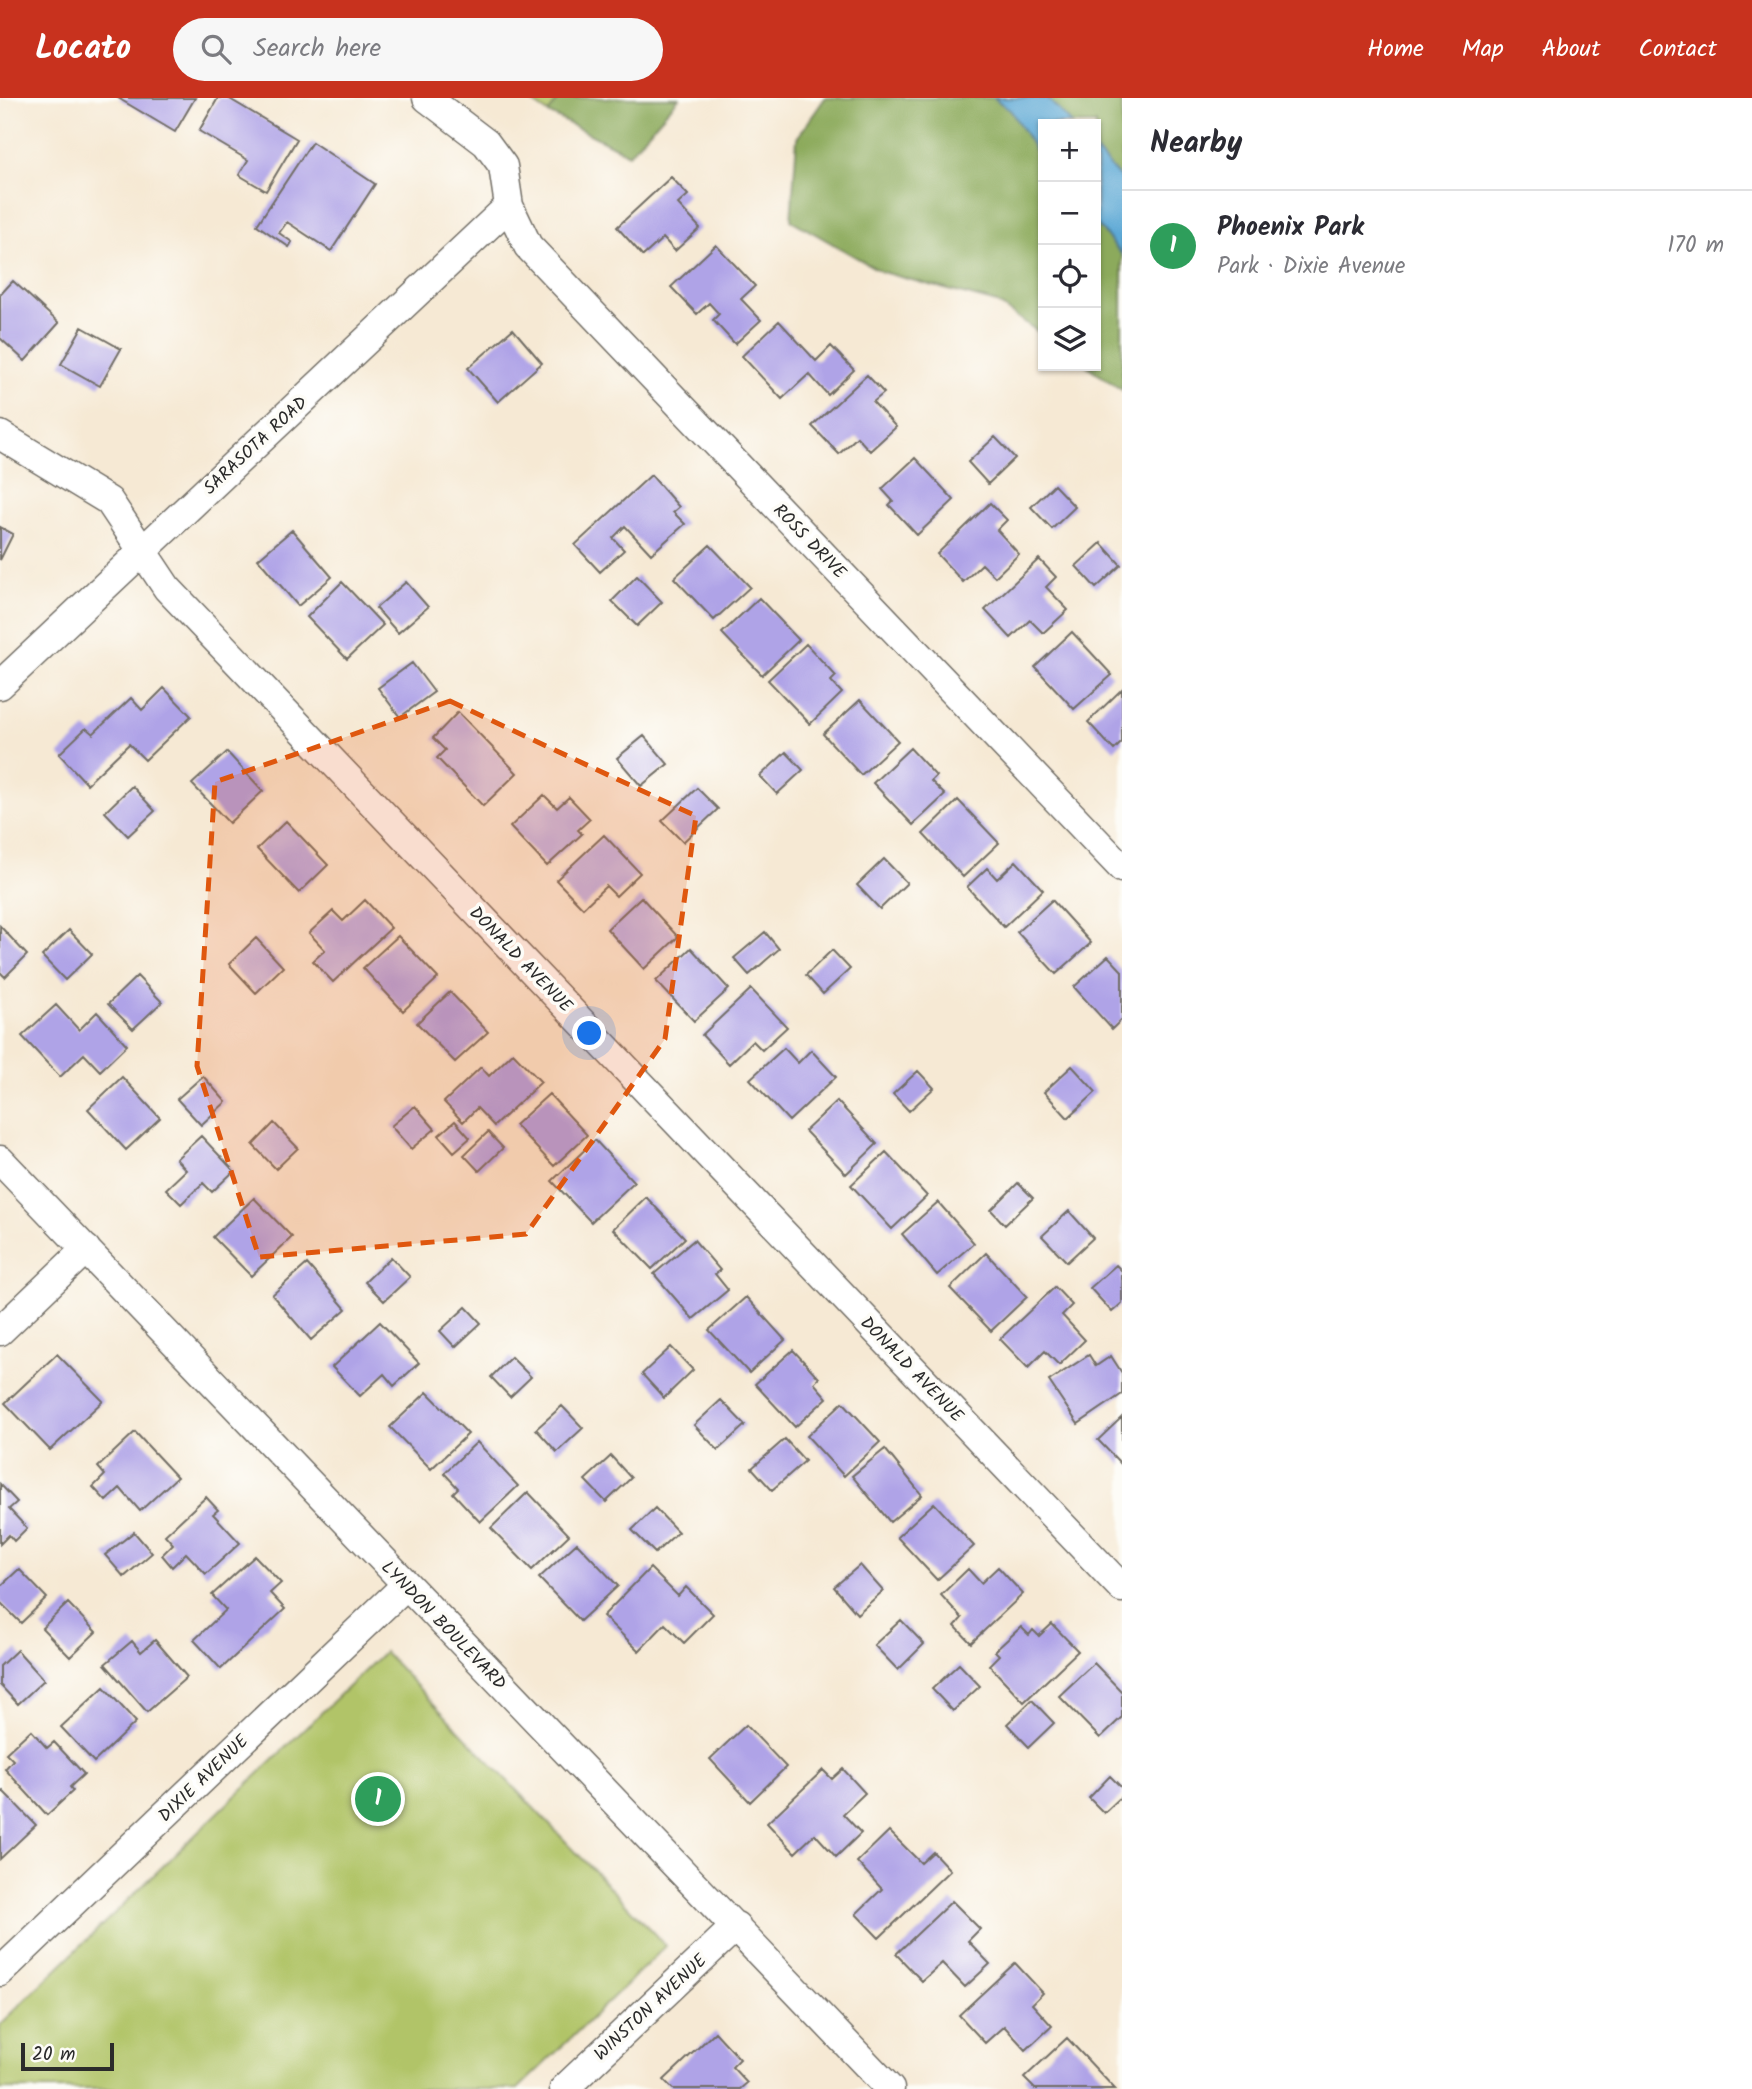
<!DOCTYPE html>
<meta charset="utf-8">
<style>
:root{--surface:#fff;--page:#f7f7f7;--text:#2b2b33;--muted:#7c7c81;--line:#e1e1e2;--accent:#c8321e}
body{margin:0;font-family:Kalam,sans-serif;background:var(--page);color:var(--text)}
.controls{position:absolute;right:21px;top:21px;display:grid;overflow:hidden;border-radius:0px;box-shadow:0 2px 5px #0004}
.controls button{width:63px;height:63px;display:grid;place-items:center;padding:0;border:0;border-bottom:2px solid var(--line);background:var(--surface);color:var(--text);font:35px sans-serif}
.scale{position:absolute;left:21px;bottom:18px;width:93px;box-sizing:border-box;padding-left:7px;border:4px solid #2b2b2b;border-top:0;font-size:19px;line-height:24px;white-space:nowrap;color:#2b2b2b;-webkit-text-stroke:5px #fdfcf7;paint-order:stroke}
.you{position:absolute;left:590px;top:936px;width:24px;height:24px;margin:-18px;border:5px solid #fff;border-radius:50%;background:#1a73e8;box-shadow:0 0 0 10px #1a73e833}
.badge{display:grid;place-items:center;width:46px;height:46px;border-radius:50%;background:var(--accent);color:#fff;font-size:23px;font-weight:700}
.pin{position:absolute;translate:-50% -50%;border:4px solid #fff;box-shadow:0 2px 7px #0006}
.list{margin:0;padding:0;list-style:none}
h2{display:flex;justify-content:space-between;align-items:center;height:91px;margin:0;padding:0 28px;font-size:30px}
h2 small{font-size:23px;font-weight:400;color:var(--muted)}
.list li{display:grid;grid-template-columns:46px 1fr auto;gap:21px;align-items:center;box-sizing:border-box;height:112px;padding:0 28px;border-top:2px solid var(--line)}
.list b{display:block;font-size:26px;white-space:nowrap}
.list p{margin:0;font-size:23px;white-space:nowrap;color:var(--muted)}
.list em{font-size:23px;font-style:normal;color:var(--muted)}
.icon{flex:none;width:38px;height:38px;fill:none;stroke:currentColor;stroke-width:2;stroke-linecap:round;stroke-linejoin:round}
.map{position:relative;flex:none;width:1122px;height:1991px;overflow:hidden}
header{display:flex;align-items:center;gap:42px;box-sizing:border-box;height:98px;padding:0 35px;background:var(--accent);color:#fff}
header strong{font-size:33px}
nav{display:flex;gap:38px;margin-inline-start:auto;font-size:24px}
.search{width:490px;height:63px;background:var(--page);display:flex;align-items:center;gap:18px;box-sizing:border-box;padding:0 24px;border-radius:38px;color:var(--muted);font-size:26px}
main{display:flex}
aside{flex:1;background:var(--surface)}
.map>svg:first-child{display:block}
.green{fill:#b1c468;stroke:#6e784a;stroke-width:2}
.forest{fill:#8caa5c;stroke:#5c6a44;stroke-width:2}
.water{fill:#5da9d6;stroke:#446a80;stroke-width:2}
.building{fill:#afa3e7}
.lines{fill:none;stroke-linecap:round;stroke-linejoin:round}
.street-casing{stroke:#726e66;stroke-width:31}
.street{stroke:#fff;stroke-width:28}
.marked{fill:#df570e;fill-opacity:0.2;stroke:#df570e;stroke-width:5;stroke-dasharray:14 9;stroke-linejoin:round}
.labels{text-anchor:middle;stroke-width:7;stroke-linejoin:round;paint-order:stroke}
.street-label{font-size:18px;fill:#2b2b2b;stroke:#fdfcf7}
</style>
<header>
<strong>Locato</strong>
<div class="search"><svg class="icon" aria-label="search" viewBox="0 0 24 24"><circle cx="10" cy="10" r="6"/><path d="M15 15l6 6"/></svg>Search here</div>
<nav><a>Home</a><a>Map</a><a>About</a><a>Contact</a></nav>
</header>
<main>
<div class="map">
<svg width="1122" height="1991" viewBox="0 0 1122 1991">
<rect width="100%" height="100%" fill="#fdfcf7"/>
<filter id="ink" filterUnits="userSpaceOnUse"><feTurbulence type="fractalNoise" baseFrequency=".0143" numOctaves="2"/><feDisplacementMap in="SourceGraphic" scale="14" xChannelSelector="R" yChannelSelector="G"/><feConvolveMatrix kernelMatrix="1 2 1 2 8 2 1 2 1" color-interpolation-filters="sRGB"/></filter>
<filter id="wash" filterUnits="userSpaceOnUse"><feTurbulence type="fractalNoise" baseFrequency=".00686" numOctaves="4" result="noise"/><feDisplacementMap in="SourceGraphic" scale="28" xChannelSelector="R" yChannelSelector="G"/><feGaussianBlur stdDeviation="1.57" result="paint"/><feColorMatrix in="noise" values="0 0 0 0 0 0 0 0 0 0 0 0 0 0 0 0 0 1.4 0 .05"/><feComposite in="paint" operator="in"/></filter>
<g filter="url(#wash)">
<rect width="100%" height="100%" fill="#f6e9d4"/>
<path class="green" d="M 526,0 L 560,0 L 548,15 Z
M 384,1554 L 666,1848 L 518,1991 L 0,1991 L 0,1926 Z"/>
<path class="forest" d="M 560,0 L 679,0 L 629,56 L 548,15 Z
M 825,0 L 1122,0 L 1122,292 L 1087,268 L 1096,268 L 1096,26 L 1043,26 L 1043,237 L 997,205 L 882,174 L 791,122 L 797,40 Z"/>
<path class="water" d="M 994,0 L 1047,0 L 1072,26 L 1043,26 L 1043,65 L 1011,13 Z
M 1096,53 L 1122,82 L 1122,157 L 1096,125 Z"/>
<g id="blocks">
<path class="building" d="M 118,0 L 195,0 L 175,34 Z
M 218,0 L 228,0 L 297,41 L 266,93 L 239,77 L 248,62 L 199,33 Z
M 312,44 L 375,86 L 331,153 L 287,124 L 279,135 L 292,144 L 289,149 L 257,127 Z
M 671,79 L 688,97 L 678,106 L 700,130 L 675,153 L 663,140 L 643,158 L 617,129 Z
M 716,147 L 755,188 L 741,201 L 761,222 L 735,246 L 713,222 L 719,216 L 709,205 L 697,216 L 671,189 Z
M 13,183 L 59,225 L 25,263 L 0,240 L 0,197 Z
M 779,223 L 816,263 L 831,248 L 854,272 L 828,297 L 809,276 L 782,301 L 742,258 Z
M 82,229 L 121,251 L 100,288 L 61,266 Z
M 513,231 L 542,265 L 498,304 L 468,270 Z
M 867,277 L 884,295 L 873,304 L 896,329 L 870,353 L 857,339 L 839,356 L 812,328 Z
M 995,339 L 1015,360 L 988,386 L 968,364 Z
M 915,360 L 954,402 L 917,437 L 889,407 L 893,403 L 882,391 Z
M 651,377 L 679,409 L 673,414 L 685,426 L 651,456 L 625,428 L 613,440 L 624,452 L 600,474 L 575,447 Z
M 1054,387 L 1075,409 L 1052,431 L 1031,409 Z
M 990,405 L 1007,422 L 997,432 L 1019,456 L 995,479 L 982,466 L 963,484 L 937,456 Z
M 0,429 L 13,436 L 0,462 Z
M 292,432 L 332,479 L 298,508 L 258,461 Z
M 1101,445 L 1121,467 L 1096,490 L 1076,468 Z
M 710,447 L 750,489 L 714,522 L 674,480 Z
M 1039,461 L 1056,479 L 1046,489 L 1068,512 L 1043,535 L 1030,522 L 1011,540 L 985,512 Z
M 637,478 L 662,504 L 637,528 L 612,503 Z
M 342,484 L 383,527 L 347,561 L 307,519 Z
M 406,484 L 428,509 L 398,535 L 376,510 Z
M 759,500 L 799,542 L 762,577 L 722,535 Z
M 1072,534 L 1112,577 L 1074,611 L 1035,569 Z
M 806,546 L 836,578 L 831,583 L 842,595 L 810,626 L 768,582 Z
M 412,565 L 434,594 L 400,619 L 378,590 Z
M 164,590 L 191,618 L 145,662 L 129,646 L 87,686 L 59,656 L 86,630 L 93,636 L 131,600 L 142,612 Z
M 1122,591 L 1122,644 L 1114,652 L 1088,624 Z
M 860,602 L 898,643 L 861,677 L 823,636 Z
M 458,614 L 517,675 L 483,708 L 437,660 L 445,652 L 433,640 Z
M 644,638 L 668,666 L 641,688 L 617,660 Z
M 910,650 L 936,678 L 931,683 L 945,697 L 913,727 L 873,685 Z
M 227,654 L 263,693 L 229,725 L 192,686 Z
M 786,654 L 803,672 L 777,696 L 760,678 Z
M 132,688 L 155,713 L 128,738 L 105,714 Z
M 697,690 L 718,711 L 683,744 L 662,723 Z
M 544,697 L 557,710 L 569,699 L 590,721 L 578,732 L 582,736 L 547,768 L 510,729 Z
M 958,702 L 999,745 L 963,779 L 923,736 Z
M 286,723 L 328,767 L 299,795 L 257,751 Z
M 604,737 L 640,775 L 616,798 L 606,788 L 583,810 L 556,782 Z
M 884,761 L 907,785 L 880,811 L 857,787 Z
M 1016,763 L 1043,792 L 1004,829 L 967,789 L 987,770 L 997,781 Z
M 641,799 L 678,839 L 644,871 L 607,831 Z
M 365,802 L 391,830 L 333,884 L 313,863 L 325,852 L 309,835 L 333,813 L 343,823 Z
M 1052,802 L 1091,845 L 1056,876 L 1017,834 Z
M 0,828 L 27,857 L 5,879 L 0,874 Z
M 69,832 L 92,856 L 65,882 L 42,858 Z
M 765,834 L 779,851 L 749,877 L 734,860 Z
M 398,838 L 438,880 L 403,913 L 363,870 Z
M 256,840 L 283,869 L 256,895 L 229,866 Z
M 691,850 L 729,891 L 694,923 L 656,883 Z
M 832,852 L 850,871 L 823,896 L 806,877 Z
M 1108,858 L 1122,873 L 1122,921 L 1112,931 L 1074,889 Z
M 137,878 L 162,904 L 133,931 L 108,906 Z
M 751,891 L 787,929 L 762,952 L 753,943 L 729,966 L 702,937 Z
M 450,894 L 488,934 L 455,964 L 417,925 Z
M 56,907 L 79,932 L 97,914 L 127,947 L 100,973 L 84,956 L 60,979 L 22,938 Z
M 784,950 L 798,965 L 811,952 L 836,979 L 789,1023 L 750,981 Z
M 513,955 L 541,984 L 494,1028 L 477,1010 L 463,1024 L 444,1004 L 481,969 L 489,978 Z
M 1072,968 L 1096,994 L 1068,1020 L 1044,994 Z
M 918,973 L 934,990 L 909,1013 L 893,996 Z
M 203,978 L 226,1004 L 201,1027 L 177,1001 Z
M 122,979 L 160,1020 L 126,1052 L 88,1011 Z
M 549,996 L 587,1037 L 554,1068 L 515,1027 Z
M 837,1003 L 877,1046 L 846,1076 L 805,1033 Z
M 415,1008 L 435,1031 L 411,1051 L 391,1028 Z
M 455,1023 L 470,1040 L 454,1054 L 439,1037 Z
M 274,1025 L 298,1050 L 276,1071 L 253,1047 Z
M 488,1034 L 503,1050 L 479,1073 L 464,1057 Z
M 201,1038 L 234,1073 L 212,1094 L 203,1085 L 181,1106 L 166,1091 L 186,1072 L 176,1061 Z
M 595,1042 L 634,1084 L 591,1124 L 552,1083 Z
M 886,1054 L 927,1098 L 892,1131 L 851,1087 Z
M 1018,1085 L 1033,1100 L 1005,1127 L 991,1112 Z
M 646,1099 L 685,1140 L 652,1171 L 613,1131 Z
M 254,1100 L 292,1139 L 251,1178 L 213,1139 Z
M 938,1104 L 974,1145 L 937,1177 L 902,1136 Z
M 1069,1113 L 1093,1140 L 1067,1164 L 1042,1138 Z
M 694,1142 L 720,1172 L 715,1176 L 728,1192 L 693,1221 L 654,1176 Z
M 986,1155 L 1027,1199 L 991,1233 L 950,1190 Z
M 391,1159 L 410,1179 L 384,1203 L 365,1184 Z
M 307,1166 L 346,1211 L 311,1242 L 272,1197 Z
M 1116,1167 L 1122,1173 L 1122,1205 L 1112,1214 L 1090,1190 Z
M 1055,1189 L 1072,1207 L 1062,1217 L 1085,1242 L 1059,1267 L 1045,1253 L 1028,1270 L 1000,1241 Z
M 746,1199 L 785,1242 L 749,1275 L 709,1232 Z
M 466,1209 L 481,1225 L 455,1249 L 440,1233 Z
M 380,1224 L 419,1265 L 394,1288 L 384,1276 L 360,1298 L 332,1269 Z
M 671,1249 L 693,1272 L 664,1300 L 642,1276 Z
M 793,1252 L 819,1280 L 814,1285 L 827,1300 L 795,1329 L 755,1286 Z
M 57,1256 L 103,1303 L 50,1352 L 5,1305 Z
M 1089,1257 L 1096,1268 L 1111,1258 L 1122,1275 L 1122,1296 L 1078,1326 L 1049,1283 Z
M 511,1259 L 531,1279 L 510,1299 L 491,1279 Z
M 427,1294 L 468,1336 L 431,1371 L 390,1329 Z
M 721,1302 L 745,1327 L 718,1352 L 694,1327 Z
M 843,1304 L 880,1344 L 844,1378 L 807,1338 Z
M 562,1308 L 583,1330 L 557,1354 L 536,1331 Z
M 1122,1319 L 1122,1367 L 1098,1342 Z
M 135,1334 L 177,1379 L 140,1413 L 120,1390 L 106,1403 L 93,1389 L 105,1377 L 98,1369 Z
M 785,1341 L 805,1363 L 772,1392 L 752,1370 Z
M 477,1344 L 518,1388 L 480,1424 L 453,1395 L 458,1390 L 444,1375 Z
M 885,1351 L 922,1397 L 890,1424 L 852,1378 Z
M 611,1358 L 631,1380 L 606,1404 L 585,1382 Z
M 0,1386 L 17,1404 L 9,1411 L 27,1430 L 14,1443 L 9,1437 L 0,1446 Z
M 528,1394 L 569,1437 L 532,1472 L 491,1430 Z
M 206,1399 L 218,1412 L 213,1416 L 240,1445 L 206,1476 L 186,1455 L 172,1469 L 162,1457 L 173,1446 L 165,1437 Z
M 934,1405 L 974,1448 L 937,1482 L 897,1439 Z
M 655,1410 L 678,1434 L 655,1455 L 632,1432 Z
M 134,1434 L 152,1455 L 124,1479 L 105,1457 Z
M 577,1445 L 618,1488 L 580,1523 L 539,1480 Z
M 255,1458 L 281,1485 L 270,1495 L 285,1511 L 221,1571 L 194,1542 L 226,1512 L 212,1497 Z
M 860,1467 L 883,1493 L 857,1516 L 834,1489 Z
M 998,1469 L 1023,1496 L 971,1545 L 955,1528 L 962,1520 L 941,1497 L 968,1471 L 981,1485 Z
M 650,1470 L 678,1498 L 686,1489 L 713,1516 L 684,1545 L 665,1526 L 639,1553 L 603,1518 Z
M 19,1471 L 47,1500 L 21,1525 L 0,1504 L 0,1489 Z
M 68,1505 L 96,1534 L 70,1559 L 42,1530 Z
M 901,1522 L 924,1546 L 898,1572 L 874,1547 Z
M 1052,1526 L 1078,1553 L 1024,1604 L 989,1567 L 999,1557 L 995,1553 L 1021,1529 L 1029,1537 L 1033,1532 L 1039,1538 Z
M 155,1542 L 187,1579 L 147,1614 L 105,1566 L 132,1543 L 141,1554 Z
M 17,1552 L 44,1582 L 18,1606 L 0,1587 L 0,1568 Z
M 1094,1565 L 1122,1594 L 1122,1619 L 1100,1640 L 1059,1598 Z
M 959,1566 L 980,1588 L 953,1613 L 932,1591 Z
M 104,1589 L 136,1624 L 94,1664 L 61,1629 Z
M 1032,1602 L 1054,1625 L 1029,1649 L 1007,1626 Z
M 746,1627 L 786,1669 L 750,1704 L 710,1661 Z
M 31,1632 L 47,1650 L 54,1644 L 84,1676 L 70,1689 L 73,1693 L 47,1717 L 5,1671 L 13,1662 L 6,1655 Z
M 843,1671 L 865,1695 L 843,1716 L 861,1735 L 836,1759 L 815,1736 L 795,1755 L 767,1725 L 823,1672 L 832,1681 Z
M 1110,1678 L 1122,1690 L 1122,1698 L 1104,1715 L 1089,1700 Z
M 3,1693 L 36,1727 L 0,1761 L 0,1696 Z
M 889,1733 L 921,1765 L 933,1754 L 950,1772 L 879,1840 L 856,1816 L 882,1791 L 857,1764 Z
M 952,1803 L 980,1831 L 968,1843 L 990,1866 L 965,1889 L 942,1865 L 922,1883 L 896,1856 Z
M 1015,1865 L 1043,1895 L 1032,1906 L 1052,1928 L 1026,1952 L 1004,1928 L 985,1945 L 959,1917 Z
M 715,1934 L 740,1961 L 732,1969 L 747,1985 L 740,1991 L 673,1991 L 664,1982 Z
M 1067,1940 L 1115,1991 L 1035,1991 L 1024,1980 Z"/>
</g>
</g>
<g filter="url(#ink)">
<use href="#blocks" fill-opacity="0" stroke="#726e66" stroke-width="2"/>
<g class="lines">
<g class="street-casing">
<path id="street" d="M 427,0 L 486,45 L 503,68 L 509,108 L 528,148 L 1122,770
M 0,337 L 109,403 L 167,490 L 1122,1490
M 0,587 L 509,108
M 0,1062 L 890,1991
M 0,1233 L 86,1151
M 0,1874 L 406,1487
M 564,1991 L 736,1828"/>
</g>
<use href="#street" class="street"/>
</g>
</g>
<path class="marked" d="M 450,603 L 696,718 L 665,941 L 526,1136 L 259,1159 L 197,968 L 215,684 Z"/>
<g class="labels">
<g class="street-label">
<text transform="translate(255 347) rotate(-43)" y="6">SARASOTA ROAD</text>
<text transform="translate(810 443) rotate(46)" y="6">ROSS DRIVE</text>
<text transform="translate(521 861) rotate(46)" y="6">DONALD AVENUE</text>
<text transform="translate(912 1271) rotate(46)" y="6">DONALD AVENUE</text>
<text transform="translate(444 1527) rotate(46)" y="6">LYNDON BOULEVARD</text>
<text transform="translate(203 1680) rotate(-44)" y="6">DIXIE AVENUE</text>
<text transform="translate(650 1909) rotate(-43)" y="6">WINSTON AVENUE</text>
</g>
</g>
</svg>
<div class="controls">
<button>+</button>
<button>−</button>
<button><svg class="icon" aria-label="locate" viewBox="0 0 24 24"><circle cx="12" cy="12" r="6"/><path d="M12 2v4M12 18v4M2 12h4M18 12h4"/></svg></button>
<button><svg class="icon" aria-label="layers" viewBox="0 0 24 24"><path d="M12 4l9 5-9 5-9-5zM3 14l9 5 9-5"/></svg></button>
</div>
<div class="scale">20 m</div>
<div class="you"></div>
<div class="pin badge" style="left:378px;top:1701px;background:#2e9e5b">1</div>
</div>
<aside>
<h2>Nearby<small></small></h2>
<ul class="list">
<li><span class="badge" style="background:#2e9e5b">1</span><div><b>Phoenix Park</b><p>Park · Dixie Avenue</p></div><em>170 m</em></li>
</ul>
</aside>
</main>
